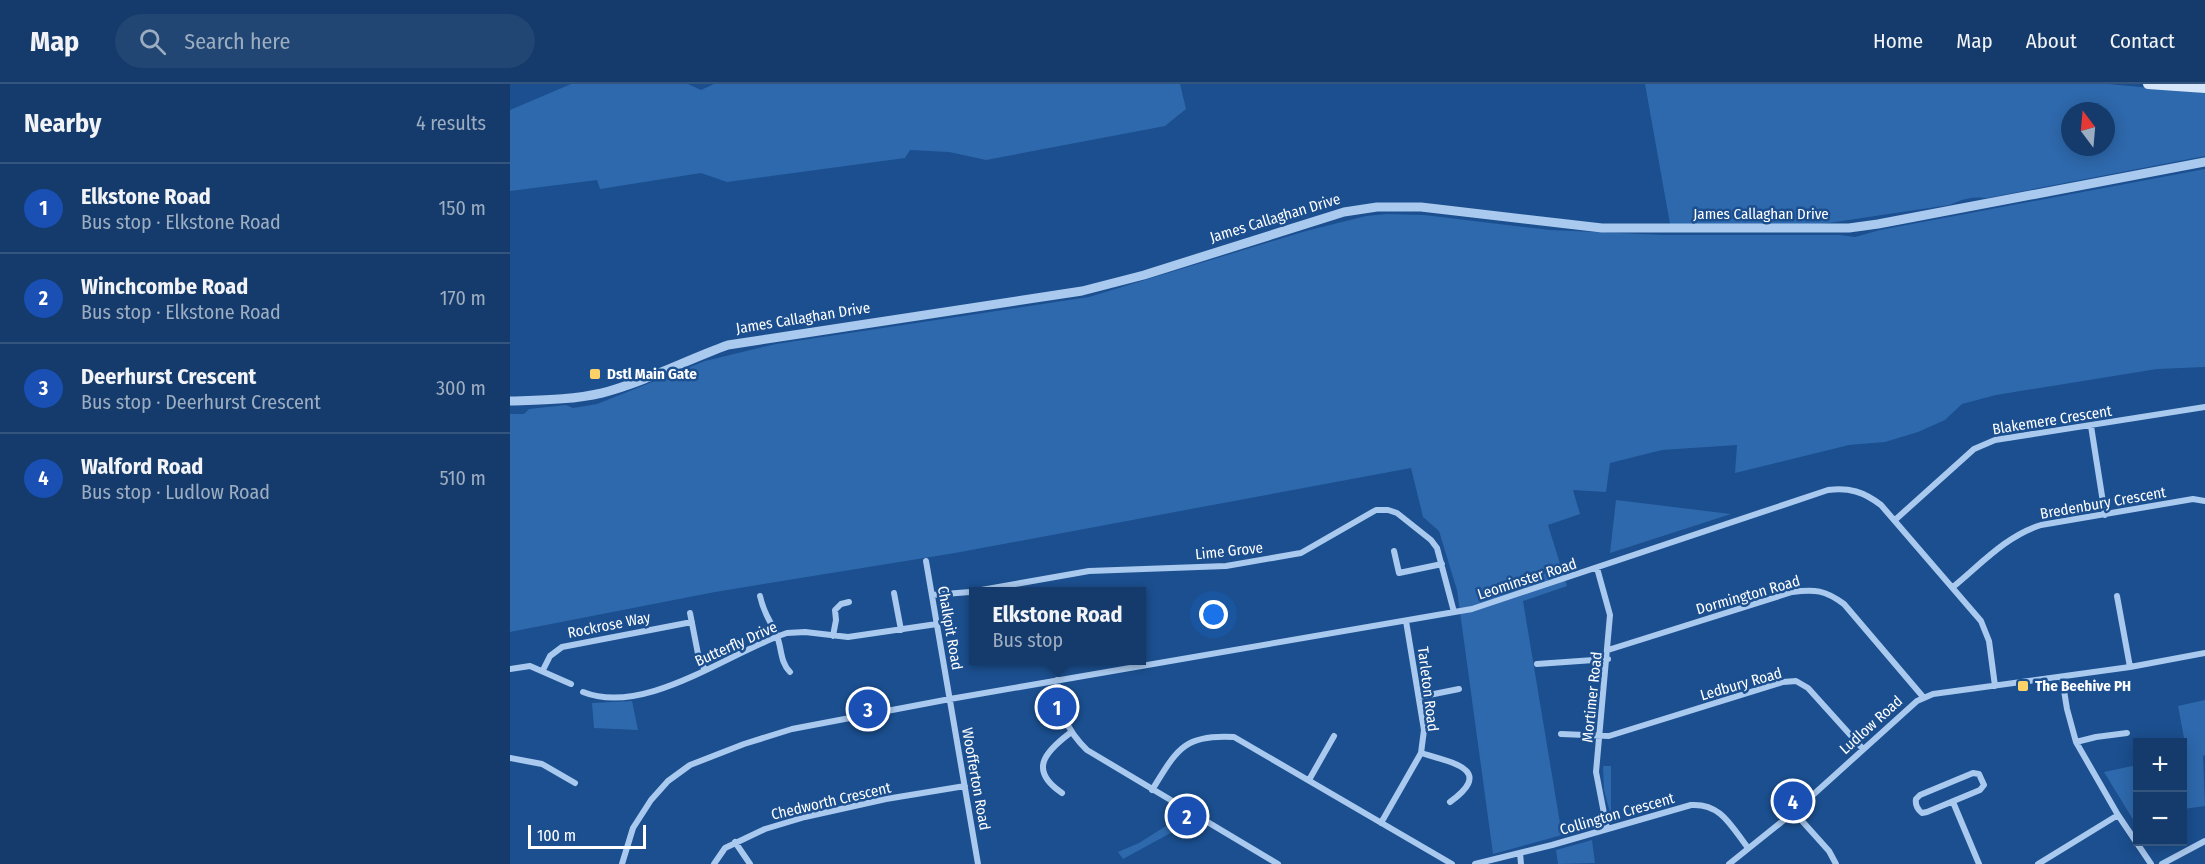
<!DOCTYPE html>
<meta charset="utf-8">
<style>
:root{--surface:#143b6b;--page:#214673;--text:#f1f3f6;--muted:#9dadc1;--line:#33557e;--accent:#8c9099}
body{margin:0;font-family:"Fira Sans Condensed",sans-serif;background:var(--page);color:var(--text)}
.controls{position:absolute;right:18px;bottom:18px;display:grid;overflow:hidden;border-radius:0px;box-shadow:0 3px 15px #0003}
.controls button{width:54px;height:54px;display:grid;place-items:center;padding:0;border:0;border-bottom:2px solid var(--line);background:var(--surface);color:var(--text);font:30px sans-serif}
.compass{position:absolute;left:1551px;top:18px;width:54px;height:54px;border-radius:50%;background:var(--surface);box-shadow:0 3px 15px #0003;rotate:344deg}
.scale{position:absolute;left:18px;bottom:15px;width:118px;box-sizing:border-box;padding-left:6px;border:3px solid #fff;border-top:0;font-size:16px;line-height:21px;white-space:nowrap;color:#fff;-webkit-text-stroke:4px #1b4f8f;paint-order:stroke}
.you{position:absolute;left:704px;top:531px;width:21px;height:21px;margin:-15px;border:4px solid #fff;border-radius:50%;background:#1a73e8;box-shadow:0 0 0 9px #1a73e833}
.badge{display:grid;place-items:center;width:39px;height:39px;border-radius:50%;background:var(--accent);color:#fff;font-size:20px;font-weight:700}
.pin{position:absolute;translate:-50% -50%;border:3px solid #fff;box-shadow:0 2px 6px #0006}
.popup{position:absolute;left:459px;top:503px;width:177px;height:78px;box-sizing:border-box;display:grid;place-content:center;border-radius:0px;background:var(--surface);filter:drop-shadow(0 2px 4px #0005);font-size:20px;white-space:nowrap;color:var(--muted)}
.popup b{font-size:22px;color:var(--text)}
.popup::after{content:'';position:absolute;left:50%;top:100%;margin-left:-12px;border:12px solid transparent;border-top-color:var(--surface)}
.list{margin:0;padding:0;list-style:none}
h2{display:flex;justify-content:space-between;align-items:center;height:78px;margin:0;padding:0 24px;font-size:26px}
h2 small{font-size:20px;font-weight:400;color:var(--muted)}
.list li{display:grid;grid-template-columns:39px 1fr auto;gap:18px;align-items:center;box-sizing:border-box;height:90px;padding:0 24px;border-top:2px solid var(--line)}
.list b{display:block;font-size:22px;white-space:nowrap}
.list p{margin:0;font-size:20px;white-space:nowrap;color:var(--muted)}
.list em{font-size:20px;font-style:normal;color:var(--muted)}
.icon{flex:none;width:33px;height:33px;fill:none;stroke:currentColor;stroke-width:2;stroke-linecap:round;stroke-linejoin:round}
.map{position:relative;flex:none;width:1695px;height:780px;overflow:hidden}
header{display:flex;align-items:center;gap:36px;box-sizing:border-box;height:84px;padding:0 30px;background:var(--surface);border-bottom:2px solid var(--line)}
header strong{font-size:28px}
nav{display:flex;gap:33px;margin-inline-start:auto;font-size:21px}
.search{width:420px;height:54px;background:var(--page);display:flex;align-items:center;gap:15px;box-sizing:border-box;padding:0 21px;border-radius:33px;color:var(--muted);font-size:22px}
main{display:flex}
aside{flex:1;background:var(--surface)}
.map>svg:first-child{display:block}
.green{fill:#2e69ad;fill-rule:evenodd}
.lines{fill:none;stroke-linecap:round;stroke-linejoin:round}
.minor{stroke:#a9c9ee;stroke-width:6}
.tertiary{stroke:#a9c9ee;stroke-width:9}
.secondary{stroke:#d6e6fa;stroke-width:10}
.poi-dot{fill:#ffd166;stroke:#1b4f8f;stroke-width:2}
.labels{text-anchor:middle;stroke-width:5;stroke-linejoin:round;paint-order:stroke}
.street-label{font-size:15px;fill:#fff;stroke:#1b4f8f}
.poi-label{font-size:15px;font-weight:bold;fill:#fff;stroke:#1b4f8f;text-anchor:start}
</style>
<header>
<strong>Map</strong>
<div class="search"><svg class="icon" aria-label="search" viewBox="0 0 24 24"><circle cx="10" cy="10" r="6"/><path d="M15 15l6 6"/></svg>Search here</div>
<nav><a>Home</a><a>Map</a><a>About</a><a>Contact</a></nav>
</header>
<main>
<aside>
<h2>Nearby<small>4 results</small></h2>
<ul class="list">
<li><span class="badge" style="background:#1a4fb4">1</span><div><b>Elkstone Road</b><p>Bus stop · Elkstone Road</p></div><em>150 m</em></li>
<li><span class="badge" style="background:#1a4fb4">2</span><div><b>Winchcombe Road</b><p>Bus stop · Elkstone Road</p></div><em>170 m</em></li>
<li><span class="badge" style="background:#1a4fb4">3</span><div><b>Deerhurst Crescent</b><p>Bus stop · Deerhurst Crescent</p></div><em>300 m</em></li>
<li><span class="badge" style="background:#1a4fb4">4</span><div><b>Walford Road</b><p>Bus stop · Ludlow Road</p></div><em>510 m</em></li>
</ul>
</aside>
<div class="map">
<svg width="1695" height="780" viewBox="0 0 1695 780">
<rect width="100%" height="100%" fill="#1b4f8f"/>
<path class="green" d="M 61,0 L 178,0 L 191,6 L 204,0 L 670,0 L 676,25 L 655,42 L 476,76 L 439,68 L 400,66 L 395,74 L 217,98 L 191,89 L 90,105 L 87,96 L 0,107 L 0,26 Z
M 1135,0 L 1598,0 L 1695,9 L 1695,72 L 1477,114 C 1462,112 1453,115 1439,121 L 1305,141 L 1160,140 ZM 1560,27 L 1596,27 L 1596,63 L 1560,63 Z
M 1695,85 L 1695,283 L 1647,285 L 1486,311 L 1452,320 L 1435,336 L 1408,348 L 1375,358 L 1339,361 L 1225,389 L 1227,361 L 1152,366 L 1100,379 L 1096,408 L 1063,406 L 1070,430 L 1038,441 L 1057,502 L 1013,517 L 1052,751 L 983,770 L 947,506 L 929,447 L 913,433 L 901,384 L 445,469 L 205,508 L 0,548 L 0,330 L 14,330 L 19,325 L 56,321 L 63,324 L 87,320 L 195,277 L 266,260 L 579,213 L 796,147 L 856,132 L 877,130 L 914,131 L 1040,146 L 1154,151 L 1330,151 L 1345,153 L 1370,146 Z
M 1106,416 L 1221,430 L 1100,469 Z
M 1695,616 L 1695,671 L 1693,672 L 1695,722 L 1673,725 L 1672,658 L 1669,658 L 1674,654 L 1668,622 Z
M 122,617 L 128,646 L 84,644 L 82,619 Z
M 1627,681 L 1628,681 L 1627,742 L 1594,688 Z
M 1093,682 L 1101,682 L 1101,732 L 1094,706 Z
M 672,732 L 679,739 L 613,775 L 608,768 L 629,759 Z
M 1082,756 L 1085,779 L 1048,780 L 1046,766 Z"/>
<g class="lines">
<path class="minor" d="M 1581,342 L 1595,431
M 1385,436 L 1464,365 L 1485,356 L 1695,323
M 884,467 L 889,489 L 932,480
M 416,477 L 468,780
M 1087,484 L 1100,531 L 1086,688 L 1097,745
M 1443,503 C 1471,480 1496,452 1531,441 L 1683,415 L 1695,417
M 384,509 L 391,546
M 422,511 L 460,508 L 579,487 L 716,482 L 785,470 L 791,469 L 866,426 L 878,426 L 887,429 L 921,456 L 927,464 L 944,528
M 250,512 C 254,531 261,537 267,552 C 272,565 270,578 280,588
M 1607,512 L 1620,583
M 180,529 L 189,575 L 195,586
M 323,552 L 326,536 L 325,526 L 331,520 L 339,518
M 1098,566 L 1282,508 C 1305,505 1315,506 1334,520 L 1414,614
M 1027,580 L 1098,575
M 0,585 L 20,582 L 61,600
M 33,586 L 40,572 L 52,563 L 182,538
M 1552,594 L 1557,625 L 1566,658 L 1608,731 L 1641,780
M 547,596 C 552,627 553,643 577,666 L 768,780
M 73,608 C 135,633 219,568 277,549 L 295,548 L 338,553 L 427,540
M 909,613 L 949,605
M 1051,650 L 1099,652 L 1273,598 L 1286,597 L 1298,604 L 1353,665
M 1566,658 L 1586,653 L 1617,649
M 911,669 C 940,678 986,685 940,718
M 0,674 L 32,680 L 65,699
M 1463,689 L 1469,690 L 1474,701 L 1470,706 L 1417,728 L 1412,729 C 1407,725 1405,721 1406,715 L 1410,711 Z
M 799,696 L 824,652
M 642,706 C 667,666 673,650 724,653 L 942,780
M 552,709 C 518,686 535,668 560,649
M 1443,718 L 1469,780
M 1284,728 L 1319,767 L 1326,780
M 871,739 L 911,669 L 914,646 L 896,537
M 225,758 L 240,780
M 1010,769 L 1011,780
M 112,780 L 123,744 L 141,716 L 158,697 L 180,681 L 234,660 L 282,645 L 440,615 L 962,525 L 1318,406 C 1339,403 1354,408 1371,421 L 1471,537 L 1479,557 L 1485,602
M 204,780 L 215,764 L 255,745 L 295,733 L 376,715 L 455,702
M 965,780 L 1042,761 L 1181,721 C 1211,719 1221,742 1238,764
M 1219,780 L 1284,728 L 1407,617 L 1423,610 L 1620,583 L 1695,569
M 1528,780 L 1608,731
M 1652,780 L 1695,757"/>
<path class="tertiary" d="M 0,317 C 31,316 62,316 92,309 C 135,298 176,276 218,261 L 572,207 L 634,191 L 834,128 L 867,123 L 911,123 L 1092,144 L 1339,144 L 1368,140 L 1695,78"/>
<path class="secondary" d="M 1638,0 L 1695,4"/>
</g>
<g class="poi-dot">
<rect x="79" y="284" width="12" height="12" rx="3"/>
<rect x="1507" y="596" width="12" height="12" rx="3"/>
</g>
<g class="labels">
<g class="street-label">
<text x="1251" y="135">James Callaghan Drive</text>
<text transform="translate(765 134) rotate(-17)" y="5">James Callaghan Drive</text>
<text transform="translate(293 234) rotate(-9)" y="5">James Callaghan Drive</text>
<text transform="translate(1542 336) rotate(-9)" y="5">Blakemere Crescent</text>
<text transform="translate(1593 419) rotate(-10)" y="5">Bredenbury Crescent</text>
<text transform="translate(719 467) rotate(-6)" y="5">Lime Grove</text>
<text transform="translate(1017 495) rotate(-18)" y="5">Leominster Road</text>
<text transform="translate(1238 511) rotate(-16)" y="5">Dormington Road</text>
<text transform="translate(99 541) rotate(-11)" y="5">Rockrose Way</text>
<text transform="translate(440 544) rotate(80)" y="5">Chalkpit Road</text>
<text transform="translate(226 560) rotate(-24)" y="5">Butterfly Drive</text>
<text transform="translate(1231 600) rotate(-16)" y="5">Ledbury Road</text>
<text transform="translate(918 605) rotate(83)" y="5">Tarleton Road</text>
<text transform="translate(1082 613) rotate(-84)" y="5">Mortimer Road</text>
<text transform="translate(1361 641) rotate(-42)" y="5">Ludlow Road</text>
<text transform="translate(466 695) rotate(80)" y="5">Woofferton Road</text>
<text transform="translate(321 717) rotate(-13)" y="5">Chedworth Crescent</text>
<text transform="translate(1107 730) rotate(-16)" y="5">Collington Crescent</text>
</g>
<g class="poi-label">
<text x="97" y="295">Dstl Main Gate</text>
<text x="1525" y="607">The Beehive PH</text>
</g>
</g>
</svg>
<div class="controls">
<button>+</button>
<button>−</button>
</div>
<svg class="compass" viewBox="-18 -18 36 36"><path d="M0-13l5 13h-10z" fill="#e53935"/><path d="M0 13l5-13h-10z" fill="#9dadc1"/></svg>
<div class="scale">100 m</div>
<div class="you"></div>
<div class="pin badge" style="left:547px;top:623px;background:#1a4fb4">1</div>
<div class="popup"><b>Elkstone Road</b>Bus stop</div>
<div class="pin badge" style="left:677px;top:732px;background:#1a4fb4">2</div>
<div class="pin badge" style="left:358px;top:625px;background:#1a4fb4">3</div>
<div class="pin badge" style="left:1283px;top:717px;background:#1a4fb4">4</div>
</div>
</main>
